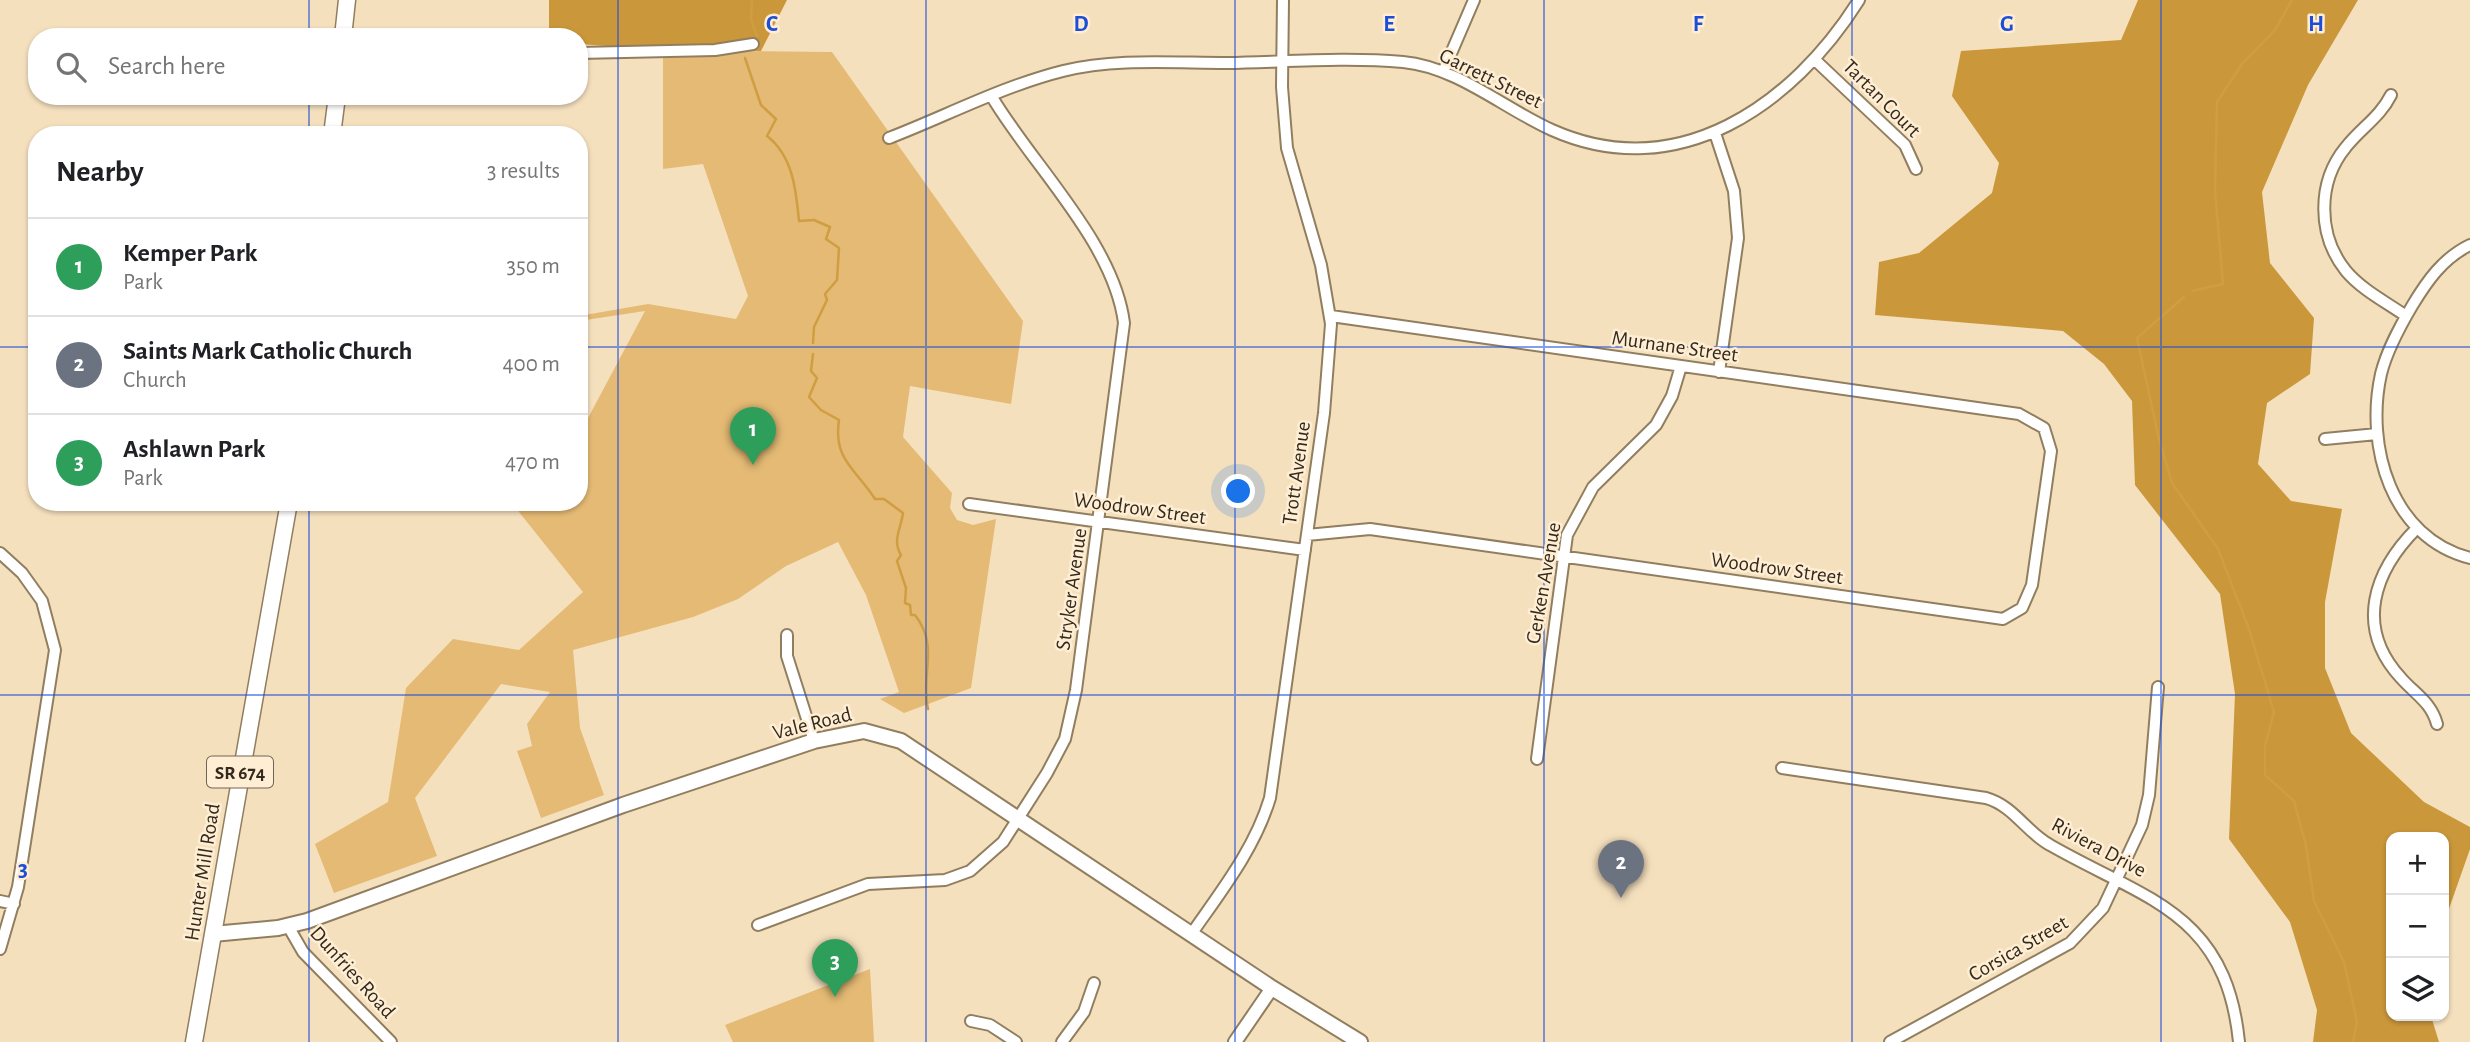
<!DOCTYPE html>
<meta charset="utf-8">
<style>
:root{--surface:#fff;--page:#f6f6f6;--text:#202124;--muted:#757577;--line:#e0e0e0;--accent:#db2777}
body{margin:0;font-family:"Alegreya Sans",sans-serif;background:var(--page);color:var(--text)}
.controls{position:absolute;right:21px;bottom:21px;display:grid;overflow:hidden;border-radius:14px;box-shadow:0 2px 5px #0004}
.controls button{width:63px;height:63px;display:grid;place-items:center;padding:0;border:0;border-bottom:2px solid var(--line);background:var(--surface);color:var(--text);font:35px sans-serif}
.you{position:absolute;left:1239px;top:492px;width:24px;height:24px;margin:-18px;border:5px solid #fff;border-radius:50%;background:#1a73e8;box-shadow:0 0 0 10px #1a73e833}
.badge{display:grid;place-items:center;width:46px;height:46px;border-radius:50%;background:var(--accent);color:#fff;font-size:23px;font-weight:700}
.pin{position:absolute;translate:-50% -58px;filter:drop-shadow(0 2px 4px #0008)}
.pin::after{content:'';position:absolute;top:37px;width:24px;height:21px;background:inherit;clip-path:polygon(0 0,100% 0,50% 100%)}
.list{margin:0;padding:0;list-style:none}
h2{display:flex;justify-content:space-between;align-items:center;height:91px;margin:0;padding:0 28px;font-size:30px}
h2 small{font-size:23px;font-weight:400;color:var(--muted)}
.list li{display:grid;grid-template-columns:46px 1fr auto;gap:21px;align-items:center;box-sizing:border-box;height:98px;padding:0 28px;border-top:2px solid var(--line)}
.list b{display:block;font-size:26px;white-space:nowrap}
.list p{margin:0;font-size:23px;white-space:nowrap;color:var(--muted)}
.list em{font-size:23px;font-style:normal;color:var(--muted)}
.icon{flex:none;width:38px;height:38px;fill:none;stroke:currentColor;stroke-width:2;stroke-linecap:round;stroke-linejoin:round}
.map{position:relative;flex:none;width:2470px;height:1042px;overflow:hidden}
.search{position:absolute;background:var(--surface);box-shadow:0 2px 5px #0004;left:28px;top:28px;width:560px;height:77px;display:flex;align-items:center;gap:18px;box-sizing:border-box;padding:0 24px;border-radius:28px;color:var(--muted);font-size:26px}
.panel{position:absolute;background:var(--surface);box-shadow:0 2px 5px #0004;left:28px;top:126px;width:560px;height:385px;border-radius:28px}
.map>svg:first-child{display:block}
.green{fill:#e4ba74}
.forest{fill:#ca973b}
.lines{fill:none;stroke-linecap:round;stroke-linejoin:round}
.stream{stroke:#d09e42;stroke-width:2.5}
.minor-casing{stroke:#917e5f;stroke-width:14}
.tertiary-casing{stroke:#917e5f;stroke-width:16}
.secondary-casing{stroke:#917e5f;stroke-width:18}
.primary-casing{stroke:#917e5f;stroke-width:19}
.minor{stroke:#fff;stroke-width:10}
.tertiary{stroke:#fff;stroke-width:12}
.secondary{stroke:#fff;stroke-width:14}
.primary{stroke:#fff;stroke-width:16}
.grid{fill:none;stroke:#1d4ed8;stroke-width:2;stroke-opacity:0.55}
.labels{text-anchor:middle;stroke-width:5;stroke-linejoin:round;paint-order:stroke}
.shield{fill:#ffeed3;stroke:#706554;stroke-width:2}
.shield-label{font-size:19px;font-weight:bold;fill:#322a1d}
.street-label{font-size:21px;fill:#322a1d;stroke:#ffeed3}
.grid-label{font-size:23px;text-anchor:middle;font-weight:bold;fill:#1d4ed8;stroke:#ffeed3;stroke-width:5;stroke-linejoin:round;paint-order:stroke}
</style>
<div class="map">
<svg width="2470" height="1042" viewBox="0 0 2470 1042">
<rect width="100%" height="100%" fill="#f5e0be"/>
<path class="green" d="M 663,50 L 832,52 L 1023,321 L 1011,404 L 910,386 L 903,437 L 952,493 L 950,508 L 957,520 L 973,525 L 996,519 L 971,688 L 904,713 L 880,699 L 899,692 L 866,595 L 838,542 L 786,566 L 738,599 L 693,617 L 573,650 L 580,728 L 604,795 L 541,818 L 517,751 L 532,746 L 527,724 L 550,692 L 501,684 L 415,798 L 437,856 L 334,893 L 315,844 L 388,802 L 406,688 L 453,639 L 519,650 L 583,592 L 511,502 L 579,502 L 579,435 L 645,311 L 579,321 L 579,316 L 648,304 L 736,319 L 748,296 L 703,164 L 663,169 Z
M 870,969 L 874,1042 L 733,1042 L 725,1025 Z"/>
<path class="forest" d="M 549,0 L 787,0 L 761,51 L 663,50 L 579,44 L 579,37 L 549,37 Z
M 2138,0 L 2358,0 L 2308,85 L 2262,192 L 2270,263 L 2314,318 L 2310,374 L 2267,403 L 2258,464 L 2291,501 L 2342,509 L 2325,602 L 2325,668 L 2351,733 L 2424,802 L 2470,827 L 2470,849 L 2444,923 L 2444,837 L 2391,837 L 2391,1016 L 2431,1016 L 2439,1042 L 2313,1042 L 2317,1010 L 2290,922 L 2229,839 L 2235,694 L 2220,594 L 2135,485 L 2132,401 L 2104,364 L 2063,331 L 1875,315 L 1879,262 L 1919,253 L 1992,193 L 1999,163 L 1952,96 L 1961,51 L 2121,40 Z"/>
<g class="lines">
<path class="stream" d="M 752,0 L 751,20 L 757,36
M 745,58 L 761,105 L 776,119 L 767,136 C 793,156 796,190 799,221 L 814,220 L 830,227 L 826,239 L 839,248 L 837,280 L 825,294 L 827,300 L 814,327 L 813,343
M 2192,291 L 2223,284 L 2215,191 L 2217,102 L 2242,64 L 2275,30 L 2292,0
M 2184,297 L 2137,338 L 2158,435 L 2172,483 L 2218,549 L 2249,629 L 2274,712 L 2265,746 L 2265,775 L 2294,801 L 2306,846 L 2314,901 L 2344,962 L 2357,1022 L 2353,1042
M 813,354 L 811,371 L 817,378 L 809,397 L 821,410 L 839,420 C 833,460 856,469 875,499 L 884,499 L 903,513 C 901,529 892,540 901,555 L 897,561 L 906,588 L 905,603 L 910,605 L 911,615 L 915,615 C 940,647 920,674 928,709"/>
<g class="minor-casing">
<path id="minor" d="M 579,53 L 715,50 L 753,44
M 1814,59 L 1905,145 L 1916,169
M 1443,72 L 1474,0
M 2391,95 C 2380,117 2361,128 2346,147 C 2317,182 2317,235 2346,271 C 2362,290 2386,302 2406,316
M 1715,133 L 1734,191 L 1738,238 L 1719,372
M 889,138 C 946,116 1003,86 1063,71 C 1115,58 1173,63 1227,63 C 1285,62 1345,57 1403,62 C 1457,67 1503,108 1552,130 C 1678,186 1793,105 1859,0
M 2470,245 C 2443,258 2427,281 2412,306 C 2399,328 2387,350 2381,374 C 2365,446 2391,538 2470,558
M 2325,439 L 2377,434
M 969,504 L 1305,550
M 2417,528 C 2374,571 2354,627 2401,678 C 2415,694 2431,702 2437,724
M 1307,535 L 1370,529 L 2003,619 L 2022,608 L 2032,585 L 2051,451 L 2044,428 L 2019,414 L 1331,316
M 0,553 L 22,573 L 42,601 L 55,650 L 18,887 L 0,949
M 787,635 L 787,656 L 814,741
M 1537,759 L 1567,535 L 1593,487 L 1656,425 L 1672,396 L 1681,366
M 1782,768 L 1986,798 C 2014,806 2026,832 2050,845 C 2146,900 2226,912 2239,1042
M 0,901 L 14,904
M 758,925 L 868,884 L 945,880 L 970,871 L 1003,842 L 1047,773 L 1065,739 L 1076,690 L 1124,323 C 1114,243 1033,166 992,97
M 288,926 L 303,952 L 391,1042
M 1192,933 C 1222,890 1255,848 1270,798 L 1324,413 L 1331,324 L 1321,265 L 1287,148 L 1282,87 L 1283,0
M 971,1021 L 990,1025 L 1016,1042
M 1062,1042 L 1084,1012 L 1094,983
M 1890,1042 L 2070,943 L 2103,908 L 2142,825 L 2149,795 L 2158,687"/>
</g>
<g class="tertiary-casing">
<path id="tertiary" d="M 1235,1042 L 1272,988"/>
</g>
<g class="secondary-casing">
<path id="secondary" d="M 213,934 L 278,928 L 307,921 L 623,805 L 814,741 L 864,731 L 901,741 L 1272,988 L 1360,1042"/>
</g>
<g class="primary-casing">
<path id="primary" d="M 343,37 L 347,0
M 332,135 L 337,96
M 194,1042 L 289,502"/>
</g>
<use href="#minor" class="minor"/>
<use href="#tertiary" class="tertiary"/>
<use href="#secondary" class="secondary"/>
<use href="#primary" class="primary"/>
</g>
<path class="grid" d="M 309,0 L 309,37M 618,0 L 618,1042M 926,0 L 926,1042M 1235,0 L 1235,1042M 1544,0 L 1544,1042M 1852,0 L 1852,1042M 2161,0 L 2161,1042M 309,96 L 309,135M 0,347 L 37,347M 579,347 L 2470,347M 309,502 L 309,1042M 0,695 L 2470,695"/>
<g class="labels">
<rect class="shield" x="207" y="756.5" width="66" height="31" rx="5"/>
<g class="shield-label">
<text x="240" y="779">SR 674</text>
</g>
<g class="street-label">
<text transform="translate(1491 78) rotate(26)" y="7">Garrett Street</text>
<text transform="translate(1882 98) rotate(45)" y="7">Tartan Court</text>
<text transform="translate(1675 346) rotate(8)" y="7">Murnane Street</text>
<text transform="translate(1296 473) rotate(-82)" y="7">Trott Avenue</text>
<text transform="translate(1140 508) rotate(8)" y="7">Woodrow Street</text>
<text transform="translate(1777 568) rotate(8)" y="7">Woodrow Street</text>
<text transform="translate(1543 583) rotate(-80)" y="7">Gerken Avenue</text>
<text transform="translate(1071 589) rotate(-82)" y="7">Stryker Avenue</text>
<text transform="translate(812 723) rotate(-14)" y="7">Vale Road</text>
<text transform="translate(2099 847) rotate(28)" y="7">Riviera Drive</text>
<text transform="translate(202 872) rotate(-81)" y="7">Hunter Mill Road</text>
<text transform="translate(2018 948) rotate(-30)" y="7">Corsica Street</text>
<text transform="translate(353 972) rotate(48)" y="7">Dunfries Road</text>
</g>
</g>
<g class="grid-label">
<text x="772" y="31">C</text>
<text x="1081" y="31">D</text>
<text x="1389" y="31">E</text>
<text x="1698" y="31">F</text>
<text x="2007" y="31">G</text>
<text x="2316" y="31">H</text>
<text x="23" y="876">3</text>
</g>
</svg>
<div class="controls">
<button>+</button>
<button>−</button>
<button><svg class="icon" aria-label="layers" viewBox="0 0 24 24"><path d="M12 4l9 5-9 5-9-5zM3 14l9 5 9-5"/></svg></button>
</div>
<div class="you"></div>
<div class="pin badge" style="left:753px;top:465px;background:#2e9e5b">1</div>
<div class="pin badge" style="left:1621px;top:898px;background:#6b7280">2</div>
<div class="pin badge" style="left:835px;top:997px;background:#2e9e5b">3</div>
<div class="search"><svg class="icon" aria-label="search" viewBox="0 0 24 24"><circle cx="10" cy="10" r="6"/><path d="M15 15l6 6"/></svg>Search here</div>
<section class="panel">
<h2>Nearby<small>3 results</small></h2>
<ul class="list">
<li><span class="badge" style="background:#2e9e5b">1</span><div><b>Kemper Park</b><p>Park</p></div><em>350 m</em></li>
<li><span class="badge" style="background:#6b7280">2</span><div><b>Saints Mark Catholic Church</b><p>Church</p></div><em>400 m</em></li>
<li><span class="badge" style="background:#2e9e5b">3</span><div><b>Ashlawn Park</b><p>Park</p></div><em>470 m</em></li>
</ul>
</section>
</div>
